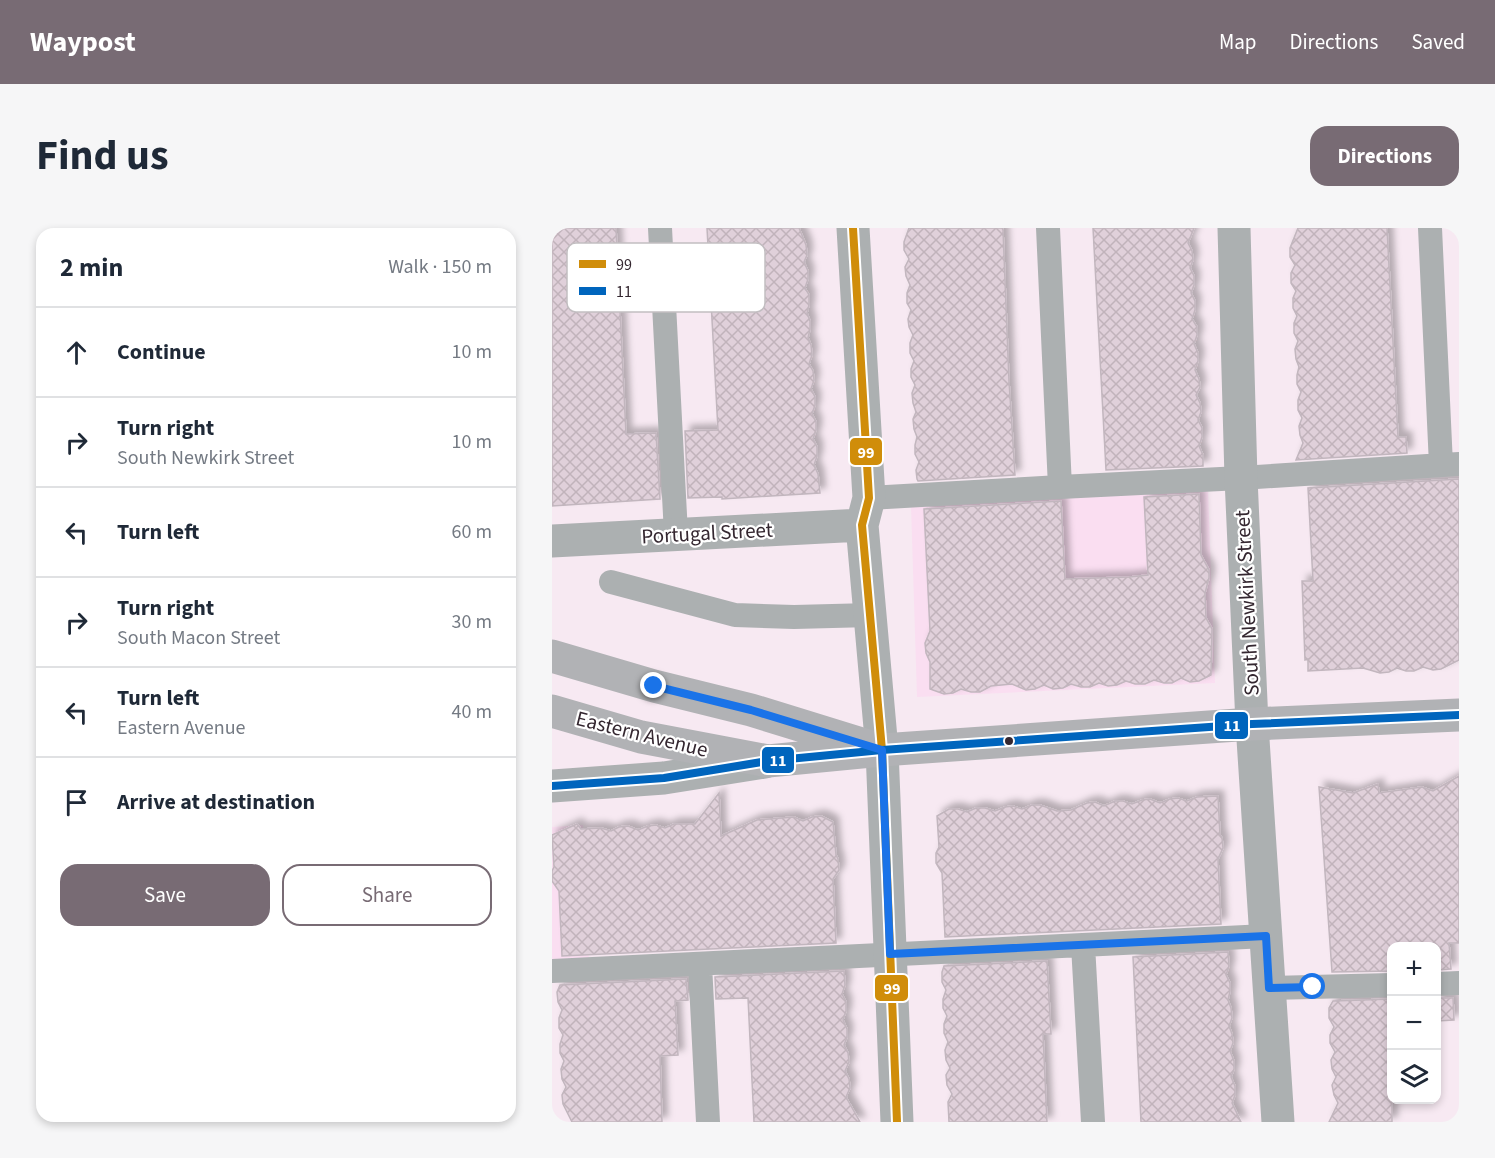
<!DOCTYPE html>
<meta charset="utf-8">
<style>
:root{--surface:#fff;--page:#f6f6f7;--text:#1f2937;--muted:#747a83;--line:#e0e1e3;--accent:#786b74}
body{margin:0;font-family:"Source Sans 3",sans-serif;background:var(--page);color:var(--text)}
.controls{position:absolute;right:18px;bottom:18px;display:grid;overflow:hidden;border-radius:12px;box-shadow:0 3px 9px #0003}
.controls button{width:54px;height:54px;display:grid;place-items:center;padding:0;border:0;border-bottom:2px solid var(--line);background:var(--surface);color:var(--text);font:30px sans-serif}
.stop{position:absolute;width:18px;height:18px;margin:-14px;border:4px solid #1a73e8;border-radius:50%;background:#fff}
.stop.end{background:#1a73e8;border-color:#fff;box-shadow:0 2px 6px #0008}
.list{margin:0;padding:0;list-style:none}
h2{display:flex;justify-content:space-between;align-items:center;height:78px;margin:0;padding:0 24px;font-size:26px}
h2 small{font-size:20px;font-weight:400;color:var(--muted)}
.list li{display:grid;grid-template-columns:39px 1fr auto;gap:18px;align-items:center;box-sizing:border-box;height:90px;padding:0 24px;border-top:2px solid var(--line)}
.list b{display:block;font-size:22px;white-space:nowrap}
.list p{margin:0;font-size:20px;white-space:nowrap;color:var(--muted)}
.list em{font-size:20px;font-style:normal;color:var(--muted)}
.actions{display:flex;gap:12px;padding:18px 24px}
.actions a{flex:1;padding:14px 0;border:2px solid var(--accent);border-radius:18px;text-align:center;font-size:21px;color:var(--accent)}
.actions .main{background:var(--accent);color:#fff}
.icon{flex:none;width:33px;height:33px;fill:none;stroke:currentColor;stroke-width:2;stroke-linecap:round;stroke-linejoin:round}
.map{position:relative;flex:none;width:907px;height:894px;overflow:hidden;border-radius:18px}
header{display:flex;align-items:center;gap:36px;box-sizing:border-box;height:84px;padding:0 30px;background:var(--accent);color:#fff}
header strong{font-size:28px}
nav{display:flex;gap:33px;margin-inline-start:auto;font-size:21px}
.intro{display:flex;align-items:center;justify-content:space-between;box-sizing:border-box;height:144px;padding:0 36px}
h1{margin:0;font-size:42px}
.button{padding:15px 27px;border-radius:18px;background:var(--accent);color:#fff;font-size:21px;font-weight:700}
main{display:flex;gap:36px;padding:0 36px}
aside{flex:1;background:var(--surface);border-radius:18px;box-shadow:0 3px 9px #0003}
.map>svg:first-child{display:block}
.built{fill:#fadef1}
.building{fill:url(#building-cross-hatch);stroke:#c2b6be;stroke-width:1.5;filter:url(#shadow)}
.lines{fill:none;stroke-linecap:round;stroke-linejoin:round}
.service{stroke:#acb0b1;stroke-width:24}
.minor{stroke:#acb0b1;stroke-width:33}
.primary{stroke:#b1b2b5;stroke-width:33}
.bus-1-casing{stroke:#fff;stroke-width:12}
.bus-2-casing{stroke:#fff;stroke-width:12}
.bus-1{stroke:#d08d0a;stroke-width:8}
.bus-2{stroke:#0065bd;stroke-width:8}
.route{stroke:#1a73e8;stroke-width:8}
.bus-dot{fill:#342730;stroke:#fff;stroke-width:2}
.labels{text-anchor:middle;stroke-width:4.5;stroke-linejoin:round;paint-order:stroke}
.street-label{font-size:21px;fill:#342730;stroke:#fff}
.key{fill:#fff;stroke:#c2bec1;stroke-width:1.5}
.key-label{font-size:16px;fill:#342730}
.line-badge{stroke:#fff;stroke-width:2}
.badge-label{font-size:16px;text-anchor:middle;font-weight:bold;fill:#fff}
</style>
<header>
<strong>Waypost</strong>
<nav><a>Map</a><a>Directions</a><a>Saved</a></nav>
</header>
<div class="intro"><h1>Find us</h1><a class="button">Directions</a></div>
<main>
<aside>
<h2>2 min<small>Walk · 150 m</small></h2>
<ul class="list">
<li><svg class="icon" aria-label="ahead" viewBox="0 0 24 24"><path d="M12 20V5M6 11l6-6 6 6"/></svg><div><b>Continue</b></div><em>10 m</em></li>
<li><svg class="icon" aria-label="right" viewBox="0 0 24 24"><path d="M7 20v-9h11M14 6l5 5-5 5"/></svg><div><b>Turn right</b><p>South Newkirk Street</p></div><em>10 m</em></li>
<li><svg class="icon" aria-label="left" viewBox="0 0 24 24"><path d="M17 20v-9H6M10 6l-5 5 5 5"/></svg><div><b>Turn left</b></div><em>60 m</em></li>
<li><svg class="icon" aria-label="right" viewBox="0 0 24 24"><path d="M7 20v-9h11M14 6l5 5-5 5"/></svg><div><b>Turn right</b><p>South Macon Street</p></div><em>30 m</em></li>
<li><svg class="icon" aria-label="left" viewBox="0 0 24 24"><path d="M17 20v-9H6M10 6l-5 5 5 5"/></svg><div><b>Turn left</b><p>Eastern Avenue</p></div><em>40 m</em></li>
<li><svg class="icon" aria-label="arrive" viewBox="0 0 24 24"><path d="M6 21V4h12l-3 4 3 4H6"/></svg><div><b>Arrive at destination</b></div></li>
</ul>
<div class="actions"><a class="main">Save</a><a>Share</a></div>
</aside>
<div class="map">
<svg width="907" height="894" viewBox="0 0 907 894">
<defs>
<pattern id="building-cross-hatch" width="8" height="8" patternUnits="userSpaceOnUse" patternTransform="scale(1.5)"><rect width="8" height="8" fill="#e0d0da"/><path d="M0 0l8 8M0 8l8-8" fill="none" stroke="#c1b3bb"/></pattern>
<filter id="shadow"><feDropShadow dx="5.5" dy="-5.5" stdDeviation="3" flood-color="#0004"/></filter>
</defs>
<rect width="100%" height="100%" fill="#f7e9f2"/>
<path class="built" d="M 656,262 L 663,455 L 365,469 L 359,278 Z
M 31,597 L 37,733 L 0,735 L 0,599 Z"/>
<path class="building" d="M 0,0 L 64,0 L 74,206 L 104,205 L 108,271 L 0,278 Z
M 155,0 L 247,0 L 254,17 L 255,27 L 252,34 L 256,43 L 256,51 L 253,60 L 257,67 L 257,77 L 255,85 L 258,93 L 258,101 L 256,110 L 259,117 L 260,127 L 257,136 L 261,143 L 262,152 L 259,161 L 263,169 L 263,177 L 260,186 L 264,194 L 264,202 L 261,211 L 265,219 L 265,228 L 262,237 L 266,246 L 268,265 L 170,271 L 170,269 L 136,270 L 133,203 L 166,202 Z
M 357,0 L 450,0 L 451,2 L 457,153 L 463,247 L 366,253 L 365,251 L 364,242 L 367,234 L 363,226 L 363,217 L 365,209 L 362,201 L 361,191 L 364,184 L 361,175 L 360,165 L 363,157 L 359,149 L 359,141 L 362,133 L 358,125 L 358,115 L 361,107 L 357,99 L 356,91 L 359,82 L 355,75 L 355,65 L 358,57 L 354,48 L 353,39 L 357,31 L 352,22 L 352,14 Z
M 541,0 L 642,0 L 636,15 L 640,23 L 641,32 L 638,40 L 642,48 L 642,57 L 639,65 L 643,73 L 643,82 L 640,91 L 645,99 L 645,107 L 642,116 L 646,125 L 646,133 L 643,142 L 647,151 L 648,159 L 644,167 L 648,175 L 649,184 L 646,192 L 650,200 L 650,209 L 647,218 L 651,227 L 651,238 L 554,242 Z
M 746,0 L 835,0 L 846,209 L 854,209 L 855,225 L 744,232 L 751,215 L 748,207 L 747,198 L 750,190 L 746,182 L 746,172 L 749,164 L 745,156 L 745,147 L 747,139 L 744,131 L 743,121 L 746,113 L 742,105 L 742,95 L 745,88 L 741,80 L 741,70 L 744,63 L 739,55 L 739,45 L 743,37 L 738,29 L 738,20 Z
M 907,251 L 907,432 L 889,441 L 881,442 L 871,439 L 862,443 L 854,443 L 845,440 L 837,444 L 828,445 L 811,440 L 756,443 L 756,431 L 753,432 L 750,353 L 761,353 L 756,260 Z
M 647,266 L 649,327 L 657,342 L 657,350 L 653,365 L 654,390 L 660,401 L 659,447 L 647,453 L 638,454 L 629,450 L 620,455 L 612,455 L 602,452 L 593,456 L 583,456 L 574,453 L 565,457 L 556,458 L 547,455 L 538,459 L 529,459 L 519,456 L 511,460 L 501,461 L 492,457 L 483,461 L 474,462 L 460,456 L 439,458 L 428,464 L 419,464 L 409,461 L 401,465 L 392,466 L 378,461 L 378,434 L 374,425 L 373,415 L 378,403 L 372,281 L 509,273 L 513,351 L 577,349 L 596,347 L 592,269 Z
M 907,548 L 907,715 L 897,715 L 899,741 L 885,742 L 885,718 L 840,718 L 840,743 L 780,744 L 767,559 L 801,565 L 826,556 L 827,565 L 870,559 L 881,563 Z
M 167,565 L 169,608 L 205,592 L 242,589 L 251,593 L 260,589 L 269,588 L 281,594 L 284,627 L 286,631 L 287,642 L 281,651 L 284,715 L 10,728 L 7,663 L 0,653 L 0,643 L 2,639 L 0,607 L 25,596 L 29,601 L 49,600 L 59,603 L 67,599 L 76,598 L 86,602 L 96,598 L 104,597 L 113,600 L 122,596 L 143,596 Z
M 666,568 L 668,607 L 670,610 L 671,620 L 666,631 L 669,696 L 393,709 L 390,645 L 384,635 L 384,625 L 387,619 L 385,588 L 397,581 L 406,581 L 415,584 L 424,580 L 433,580 L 443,583 L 453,579 L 461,578 L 470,581 L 480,577 L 488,577 L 505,583 L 519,582 L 535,575 L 543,574 L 552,578 L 563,573 L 571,573 L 580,576 L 590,572 L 598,571 L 608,575 L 618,571 L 626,570 L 635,573 L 645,569 Z
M 676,724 L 677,738 L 674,747 L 678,755 L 678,763 L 676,772 L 679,780 L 680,790 L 677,798 L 680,806 L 681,815 L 678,823 L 682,833 L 682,841 L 679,849 L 683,858 L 683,867 L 680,875 L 689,894 L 589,894 L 581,729 Z
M 495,733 L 499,806 L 491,806 L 495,894 L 397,894 L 396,874 L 400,866 L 395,857 L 394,847 L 398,840 L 394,832 L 393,822 L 396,814 L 392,805 L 392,796 L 395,788 L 391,780 L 391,771 L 394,762 L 390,754 L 390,744 L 392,738 Z
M 292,743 L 293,757 L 290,766 L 294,774 L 294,783 L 291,792 L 295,801 L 295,809 L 292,817 L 296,825 L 297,834 L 293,843 L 297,851 L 298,860 L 294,869 L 308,894 L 202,894 L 196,770 L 164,771 L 163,749 Z
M 134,751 L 136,772 L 123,773 L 126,827 L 108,828 L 110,894 L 20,894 L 11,876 L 10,867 L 14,859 L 10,851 L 9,841 L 12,833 L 8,825 L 8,816 L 11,807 L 7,800 L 7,790 L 10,782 L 6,774 L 5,764 L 8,757 Z
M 885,770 L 901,770 L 902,792 L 885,793 Z
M 840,771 L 840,894 L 777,894 L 786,875 L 782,867 L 780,857 L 784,849 L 780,841 L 779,832 L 783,824 L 778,815 L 778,807 L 782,799 L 777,790 L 777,780 L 781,773 Z"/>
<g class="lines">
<path class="service" d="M 108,0 L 124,306
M 496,0 L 508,259
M 878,0 L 889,237
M 317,270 L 508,259 L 689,250 L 907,236
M 59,354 L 183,387 L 242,389 L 319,387
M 531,717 L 541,894
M 148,736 L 156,894
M 0,743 L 714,708
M 884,756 L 907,755
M 717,760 L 840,757"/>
<path class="minor" d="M 301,0 L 317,270 L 310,297 L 330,522 L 345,894
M 682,0 L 689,250 L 700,496 L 726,894
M 0,313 L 310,297
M 0,558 L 112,550 L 213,534"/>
<path class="primary" d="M 0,428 L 102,458 L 199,482 L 316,518
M 0,483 L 89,509 L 216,533 L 330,522 L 700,496 L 907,487"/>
<g class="bus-1-casing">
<path id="bus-1" d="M 301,0 L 317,270 L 310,297 L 330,522 L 345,894"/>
</g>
<g class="bus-2-casing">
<path id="bus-2" d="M 0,558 L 112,550 L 216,533 L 330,522 L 700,496 L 907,487"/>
</g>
<use href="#bus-1" class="bus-1"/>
<use href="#bus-2" class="bus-2"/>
</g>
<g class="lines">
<path class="route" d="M 102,458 L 199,482 L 330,522 L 338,726 L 714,708 L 717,760 L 761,759"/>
</g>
<circle class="bus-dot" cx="457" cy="513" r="5"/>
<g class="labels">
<g class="street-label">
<text transform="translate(155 305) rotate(-3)" y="7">Portugal Street</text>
<text transform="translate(695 375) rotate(-93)" y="7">South Newkirk Street</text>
<text transform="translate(90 506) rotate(14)" y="7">Eastern Avenue</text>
</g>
</g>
<rect x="15" y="15" width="198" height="69" rx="9" class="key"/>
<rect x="27" y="32" width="27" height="8" fill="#d08d0a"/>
<rect x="27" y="59" width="27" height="8" fill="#0065bd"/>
<g class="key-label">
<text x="64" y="42">99</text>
<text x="64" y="69">11</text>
</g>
<g class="line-badge">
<rect x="297" y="209" width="34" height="29" rx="6" fill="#d08d0a"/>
<rect x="662" y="483" width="35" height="29" rx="6" fill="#0065bd"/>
<rect x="209" y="518" width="34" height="28" rx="6" fill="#0065bd"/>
<rect x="322" y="746" width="35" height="28" rx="6" fill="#d08d0a"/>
</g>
<g class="badge-label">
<text x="314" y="230">99</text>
<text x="680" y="503">11</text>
<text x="226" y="538">11</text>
<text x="340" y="766">99</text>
</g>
</svg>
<div class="controls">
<button>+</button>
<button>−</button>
<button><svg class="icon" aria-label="layers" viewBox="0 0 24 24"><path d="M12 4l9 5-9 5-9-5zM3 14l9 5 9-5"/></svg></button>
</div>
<div class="stop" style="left:761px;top:759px"></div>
<div class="stop end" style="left:102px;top:458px"></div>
</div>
</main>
